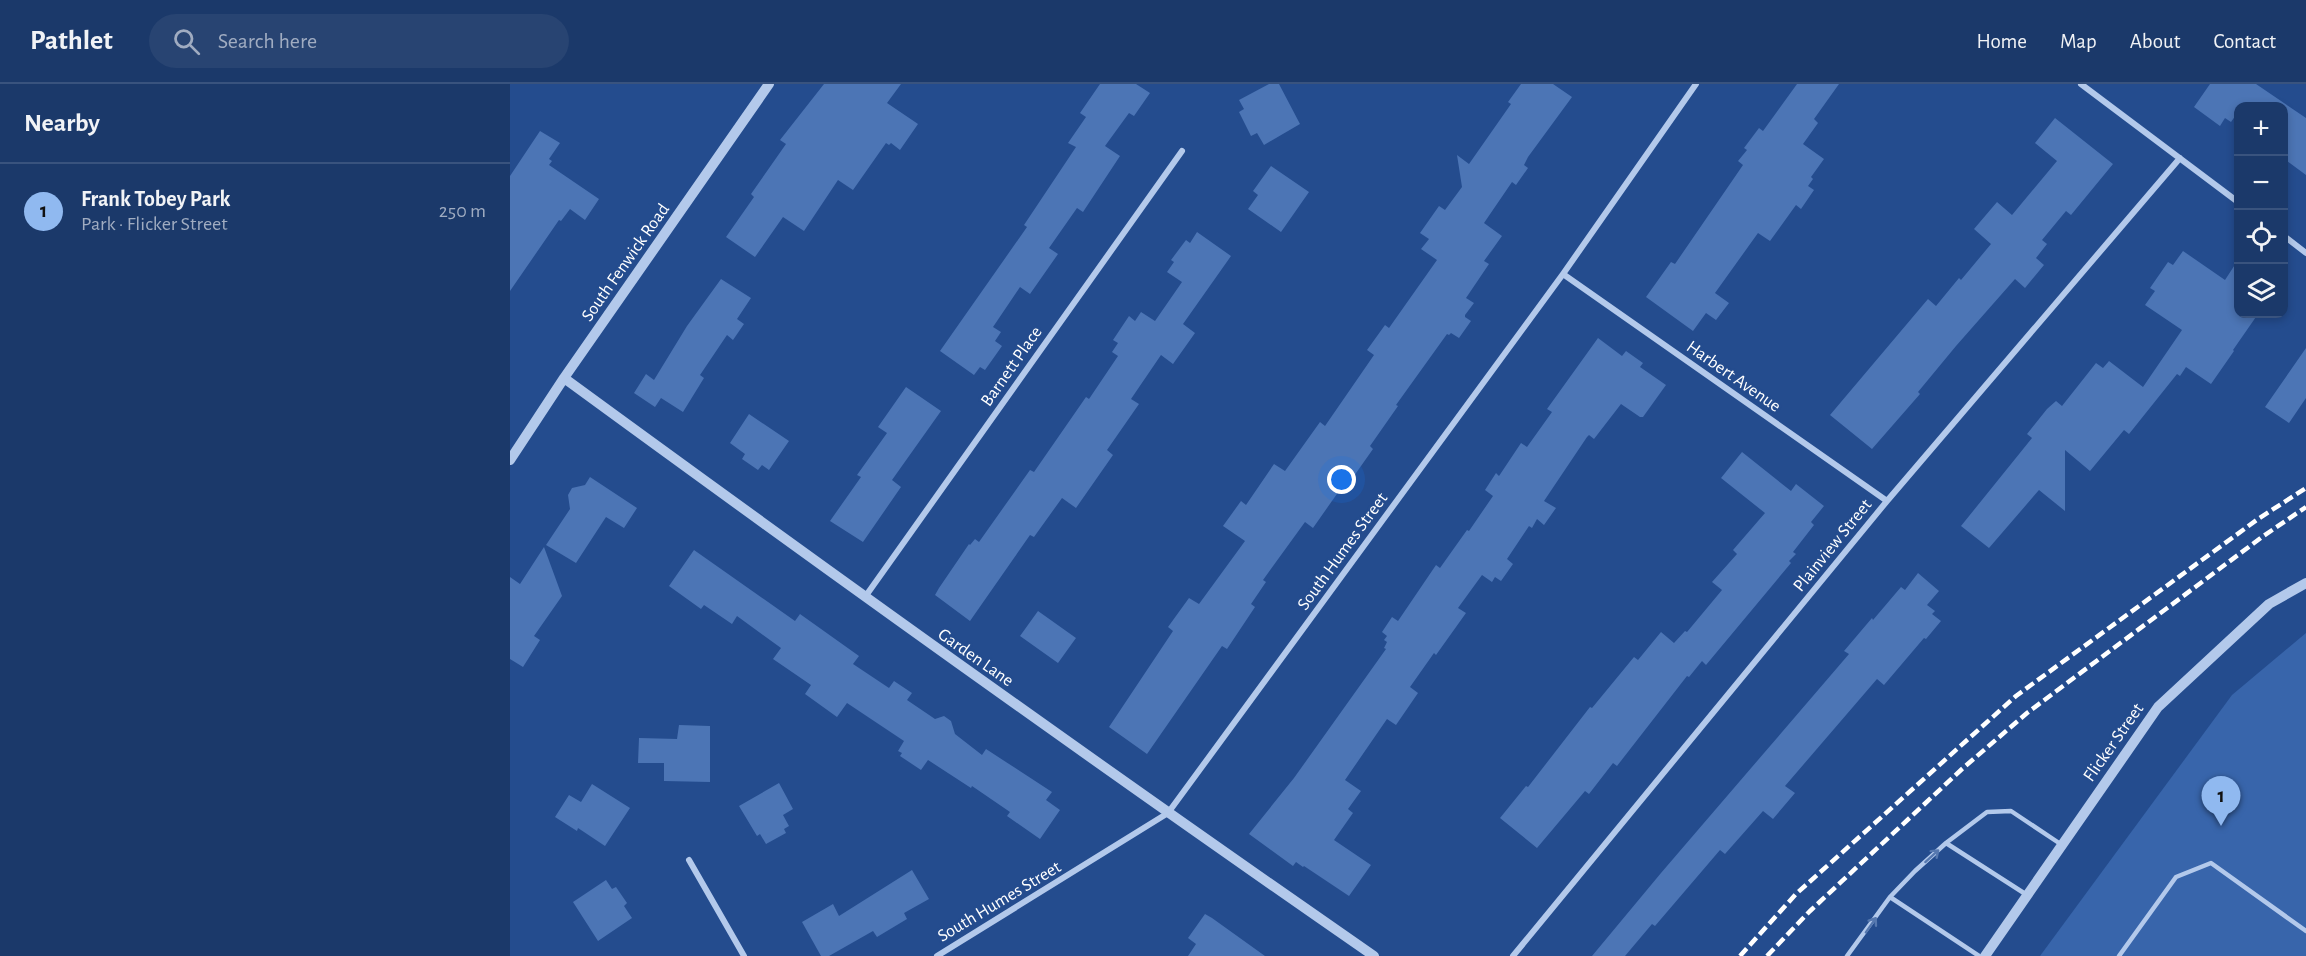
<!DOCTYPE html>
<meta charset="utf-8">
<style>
:root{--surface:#1b396a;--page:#284472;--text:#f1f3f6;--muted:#a0acc1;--line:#39537e;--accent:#90b9f0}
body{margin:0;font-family:"Alegreya Sans",sans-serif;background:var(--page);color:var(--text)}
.controls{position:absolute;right:18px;top:18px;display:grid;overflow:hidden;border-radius:12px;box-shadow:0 3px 9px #0003}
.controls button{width:54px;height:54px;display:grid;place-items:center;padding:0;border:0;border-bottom:2px solid var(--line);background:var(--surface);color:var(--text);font:30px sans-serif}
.you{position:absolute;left:832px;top:396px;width:21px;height:21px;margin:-15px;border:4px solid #fff;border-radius:50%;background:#1a73e8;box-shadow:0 0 0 9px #1a73e833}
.badge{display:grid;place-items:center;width:39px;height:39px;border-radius:50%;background:var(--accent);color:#111;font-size:20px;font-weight:700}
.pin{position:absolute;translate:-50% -50px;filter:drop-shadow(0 2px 3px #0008)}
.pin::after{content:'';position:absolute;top:32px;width:21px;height:18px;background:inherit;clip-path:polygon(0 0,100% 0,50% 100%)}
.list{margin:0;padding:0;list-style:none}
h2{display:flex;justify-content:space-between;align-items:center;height:78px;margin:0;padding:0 24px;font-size:26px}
h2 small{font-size:20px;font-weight:400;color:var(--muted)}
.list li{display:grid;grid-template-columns:39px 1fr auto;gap:18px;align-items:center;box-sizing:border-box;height:96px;padding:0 24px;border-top:2px solid var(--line)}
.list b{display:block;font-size:22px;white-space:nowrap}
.list p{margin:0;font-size:20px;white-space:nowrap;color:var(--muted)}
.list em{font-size:20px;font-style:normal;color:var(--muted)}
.icon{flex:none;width:33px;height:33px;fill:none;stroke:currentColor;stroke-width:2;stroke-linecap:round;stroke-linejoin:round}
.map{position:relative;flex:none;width:1796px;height:872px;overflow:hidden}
header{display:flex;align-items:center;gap:36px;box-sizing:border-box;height:84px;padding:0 30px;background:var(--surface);border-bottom:2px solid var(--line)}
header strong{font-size:28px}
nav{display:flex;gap:33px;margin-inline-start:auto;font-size:21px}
.search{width:420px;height:54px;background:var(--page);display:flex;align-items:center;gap:15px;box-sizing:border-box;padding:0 21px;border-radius:33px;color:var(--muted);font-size:22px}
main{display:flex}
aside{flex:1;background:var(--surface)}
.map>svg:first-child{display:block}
.green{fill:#3865ab}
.building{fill:#4c75b5}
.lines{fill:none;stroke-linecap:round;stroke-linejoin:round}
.service{stroke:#b3c9eb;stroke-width:4.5}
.minor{stroke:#b3c9eb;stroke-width:6}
.tertiary{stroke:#b3c9eb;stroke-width:10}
.rail{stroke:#fff;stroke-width:4.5;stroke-dasharray:10 4.5;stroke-linecap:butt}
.oneway{stroke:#5678af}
.labels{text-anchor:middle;stroke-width:5;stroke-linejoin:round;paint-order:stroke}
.street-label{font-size:18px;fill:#fff;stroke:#244c8e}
</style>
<header>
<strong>Pathlet</strong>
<div class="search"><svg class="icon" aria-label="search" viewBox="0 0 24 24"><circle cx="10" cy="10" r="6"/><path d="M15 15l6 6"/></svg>Search here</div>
<nav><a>Home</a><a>Map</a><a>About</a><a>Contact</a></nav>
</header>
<main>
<aside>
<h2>Nearby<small></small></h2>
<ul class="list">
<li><span class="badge">1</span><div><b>Frank Tobey Park</b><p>Park · Flicker Street</p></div><em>250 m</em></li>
</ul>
</aside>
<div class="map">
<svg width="1796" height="872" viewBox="0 0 1796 872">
<rect width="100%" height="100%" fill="#244c8e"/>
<path class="green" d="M 1796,549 L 1796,872 L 1530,872 L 1722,611 Z"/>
<path class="building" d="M 314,0 L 391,0 L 377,19 L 408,40 L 390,66 L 381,59 L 379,61 L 376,59 L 343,106 L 328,96 L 294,147 L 273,133 L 245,173 L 216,153 L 244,113 L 241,110 L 276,60 L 270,56 Z
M 590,0 L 626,0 L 640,9 L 624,32 L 619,29 L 595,62 L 610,72 L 573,128 L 567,124 L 539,164 L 548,170 L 520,210 L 510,203 L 483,243 L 491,248 L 485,257 L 492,262 L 475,286 L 470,283 L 464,291 L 430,267 L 517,143 L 514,141 L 566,63 L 558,59 L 576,33 L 570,29 Z
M 759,0 L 769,0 L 790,40 L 754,61 L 747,49 L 741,52 L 729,28 L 734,25 L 729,16 Z
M 1011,0 L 1043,0 L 1062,13 L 1018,73 L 1014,81 L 1018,84 L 1006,101 L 1002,98 L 974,139 L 992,152 L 974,177 L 979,180 L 956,214 L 964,219 L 955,231 L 955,233 L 961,237 L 949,254 L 941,249 L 939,251 L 937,250 L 886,321 L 888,322 L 860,362 L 863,365 L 839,399 L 836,397 L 803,444 L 795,438 L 753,496 L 756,498 L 741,520 L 745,523 L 717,565 L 712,562 L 637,670 L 599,643 L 663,547 L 658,543 L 679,514 L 689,520 L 735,457 L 713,442 L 731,417 L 736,421 L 764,380 L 775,387 L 810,338 L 815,342 L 864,271 L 857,266 L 875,241 L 879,244 L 927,176 L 911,165 L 919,155 L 910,149 L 929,122 L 935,126 L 952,103 L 947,71 L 959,80 L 1001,20 L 998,18 Z
M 1287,0 L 1329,0 L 1304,35 L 1308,39 L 1293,60 L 1314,75 L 1301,93 L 1303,95 L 1298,102 L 1304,106 L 1291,125 L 1286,121 L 1260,157 L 1248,149 L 1205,209 L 1219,219 L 1206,236 L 1196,229 L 1183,247 L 1136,213 L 1161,178 L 1165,180 L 1233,81 L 1228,77 L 1237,66 L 1234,64 L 1249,44 L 1253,47 Z
M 1700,0 L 1746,0 L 1796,34 L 1796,91 L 1773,74 L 1773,22 L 1728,22 L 1728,28 L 1721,38 L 1715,34 L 1710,42 L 1684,23 Z
M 1545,34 L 1603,80 L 1561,131 L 1556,127 L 1532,156 L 1537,160 L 1526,174 L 1534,181 L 1515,204 L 1505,195 L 1446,262 L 1408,308 L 1410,310 L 1362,365 L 1320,331 L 1418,215 L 1426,222 L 1449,194 L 1451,196 L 1481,160 L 1464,145 L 1487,118 L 1502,131 L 1547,77 L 1525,59 Z
M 30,47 L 50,59 L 39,75 L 42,77 L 39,81 L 89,115 L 75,136 L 60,125 L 51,137 L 49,136 L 0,207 L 0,92 Z
M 761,82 L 799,108 L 771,148 L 738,125 L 748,111 L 743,107 Z
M 687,148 L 721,172 L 673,240 L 685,249 L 663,280 L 651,271 L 621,315 L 629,320 L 597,366 L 603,371 L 566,424 L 552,414 L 524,453 L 520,451 L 460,537 L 425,511 L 429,504 L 459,460 L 460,461 L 465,455 L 469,458 L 520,386 L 524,388 L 576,313 L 579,315 L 608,272 L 602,268 L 608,259 L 603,256 L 619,232 L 625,237 L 631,228 L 645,237 L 672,198 L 657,188 L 664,178 L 661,176 L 676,156 L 680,159 Z
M 1673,167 L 1715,196 L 1728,176 L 1728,230 L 1748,230 L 1723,266 L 1724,267 L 1701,300 L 1676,283 L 1670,292 L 1667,290 L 1619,350 L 1614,346 L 1580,387 L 1555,366 L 1555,427 L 1529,406 L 1479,464 L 1451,442 L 1522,354 L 1517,350 L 1537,325 L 1546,317 L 1552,322 L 1586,279 L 1593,284 L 1599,277 L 1633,303 L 1672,246 L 1635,221 L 1645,207 L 1640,204 L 1658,178 L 1663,181 Z
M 211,195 L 241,214 L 227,235 L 234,240 L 223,256 L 217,251 L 190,291 L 194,294 L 173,328 L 151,314 L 145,323 L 124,309 L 136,290 L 144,296 L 177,242 Z
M 1088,254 L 1112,272 L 1116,267 L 1133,279 L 1130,283 L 1156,301 L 1133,333 L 1130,333 L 1111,320 L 1084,355 L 1079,351 L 1077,353 L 1034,417 L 1046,424 L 1034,441 L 1027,435 L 1022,444 L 1019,442 L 997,475 L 1003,480 L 991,497 L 985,493 L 982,498 L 972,491 L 948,524 L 956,529 L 926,571 L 924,569 L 900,603 L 908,609 L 886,641 L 877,635 L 835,696 L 851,707 L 838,725 L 843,729 L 824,756 L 861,781 L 839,812 L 794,782 L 793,783 L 786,778 L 783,782 L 739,750 L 784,694 L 876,565 L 874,564 L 877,558 L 874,556 L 877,552 L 872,548 L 882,533 L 888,537 L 926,481 L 930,484 L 957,446 L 959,447 L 983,412 L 975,406 L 986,389 L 989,392 L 1011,359 L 1017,363 L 1042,328 L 1037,325 Z
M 1796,264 L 1796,314 L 1779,339 L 1755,323 Z
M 396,303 L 431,327 L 382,396 L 391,403 L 353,458 L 320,437 L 351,393 L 347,391 L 377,349 L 368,343 Z
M 239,330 L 279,357 L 259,386 L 252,381 L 248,386 L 232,375 L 235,370 L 220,359 Z
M 1232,368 L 1281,407 L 1286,400 L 1314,422 L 1301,438 L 1304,441 L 1283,468 L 1286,470 L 1279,477 L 1281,479 L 1196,581 L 1192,577 L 1179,593 L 1177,592 L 1107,682 L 1103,679 L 1079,710 L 1075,707 L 1027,764 L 990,734 L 1016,702 L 1018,703 L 1080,623 L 1082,624 L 1124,573 L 1128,576 L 1151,548 L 1164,559 L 1175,547 L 1177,548 L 1212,506 L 1202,498 L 1227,470 L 1223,466 L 1255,429 L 1211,394 Z
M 80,393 L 127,424 L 114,444 L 96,433 L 66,479 L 36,461 L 60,425 L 58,411 L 62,404 L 75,401 Z
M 34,463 L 52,512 L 24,552 L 30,556 L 13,583 L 0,575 L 0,493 L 10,500 Z
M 184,466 L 285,537 L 290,530 L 349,572 L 343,580 L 379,604 L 384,597 L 402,609 L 397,616 L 425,635 L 434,632 L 441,637 L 445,650 L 472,671 L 476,665 L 542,708 L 536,716 L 550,726 L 530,755 L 497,732 L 500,728 L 462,702 L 461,704 L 418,676 L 411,686 L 390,672 L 392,669 L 388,667 L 394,657 L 337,619 L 327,633 L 295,610 L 301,601 L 263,575 L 271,564 L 227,532 L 222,540 L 194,521 L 191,525 L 159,502 Z
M 1408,489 L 1429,507 L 1417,521 L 1425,527 L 1422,530 L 1431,537 L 1416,555 L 1414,554 L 1374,601 L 1367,595 L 1275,702 L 1285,709 L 1263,735 L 1253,727 L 1215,770 L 1210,766 L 1145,842 L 1142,840 L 1115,872 L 1082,872 L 1151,789 L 1339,570 L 1334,567 L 1362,534 L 1363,536 L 1391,503 L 1395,506 Z
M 528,527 L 566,554 L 548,579 L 510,552 Z
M 169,641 L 200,642 L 200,698 L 154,697 L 154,679 L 128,679 L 129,654 L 167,655 Z
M 269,699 L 283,725 L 273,731 L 279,742 L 274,745 L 276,749 L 256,760 L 250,750 L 247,752 L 229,722 Z
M 82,700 L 120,724 L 95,762 L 68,744 L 67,747 L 45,733 L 59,711 L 71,718 Z
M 402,786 L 419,815 L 394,829 L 397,835 L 367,853 L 363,847 L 319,872 L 311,872 L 292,838 L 323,820 L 329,832 Z
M 96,796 L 102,805 L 106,803 L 117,819 L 114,822 L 122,834 L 88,857 L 63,818 Z
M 695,830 L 702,834 L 755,872 L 678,872 L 686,860 L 678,854 Z"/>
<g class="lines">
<path class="service" d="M 1436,759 L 1517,811
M 1380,813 L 1469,872
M 1337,872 L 1380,813 L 1405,787 L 1436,759 L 1477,728 L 1501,727 L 1552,761
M 1609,872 L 1666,793 L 1701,779 L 1796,847"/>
<path class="minor" d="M 1571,0 L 1728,118
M 1774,152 L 1796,169
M 1053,190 L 1377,417
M 355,513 L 672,67
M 179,776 L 234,872
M 427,872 L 658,729 L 1053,190 L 1186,0
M 1003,872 L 1377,417 L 1670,74"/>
<path class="tertiary" d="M 54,294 C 322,490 591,683 864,872
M 0,376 L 54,294 L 259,0
M 1475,872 L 1648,623 L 1759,520 L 1796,499"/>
<path class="rail" d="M 1230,872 L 1286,810 L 1506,612 L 1748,435 L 1796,404
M 1257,872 L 1300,827 L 1452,685 L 1517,629 L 1752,453 L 1796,423"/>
</g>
<defs><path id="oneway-shaft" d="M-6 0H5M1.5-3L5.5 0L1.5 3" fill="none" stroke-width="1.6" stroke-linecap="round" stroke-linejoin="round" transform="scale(1.5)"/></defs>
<g class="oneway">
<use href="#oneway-shaft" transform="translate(1422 772) rotate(-42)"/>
<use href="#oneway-shaft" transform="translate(1361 841) rotate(-55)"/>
</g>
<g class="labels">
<g class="street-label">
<text transform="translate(115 178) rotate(-55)" y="6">South Fenwick Road</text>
<text transform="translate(501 282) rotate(-55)" y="6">Barnett Place</text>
<text transform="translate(1224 292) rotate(35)" y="6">Harbert Avenue</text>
<text transform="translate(1322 461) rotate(-51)" y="6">Plainview Street</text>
<text transform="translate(832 467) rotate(-54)" y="6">South Humes Street</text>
<text transform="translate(466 573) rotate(35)" y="6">Garden Lane</text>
<text transform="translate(1603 658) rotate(-55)" y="6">Flicker Street</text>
<text transform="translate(489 817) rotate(-31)" y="6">South Humes Street</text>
</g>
</g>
</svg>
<div class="controls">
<button>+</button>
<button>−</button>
<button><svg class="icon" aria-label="locate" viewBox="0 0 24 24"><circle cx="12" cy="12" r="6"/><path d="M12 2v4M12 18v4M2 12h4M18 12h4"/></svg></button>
<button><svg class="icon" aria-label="layers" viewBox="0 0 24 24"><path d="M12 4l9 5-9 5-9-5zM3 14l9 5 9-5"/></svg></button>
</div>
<div class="you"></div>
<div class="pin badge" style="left:1711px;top:742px">1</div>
</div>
</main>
